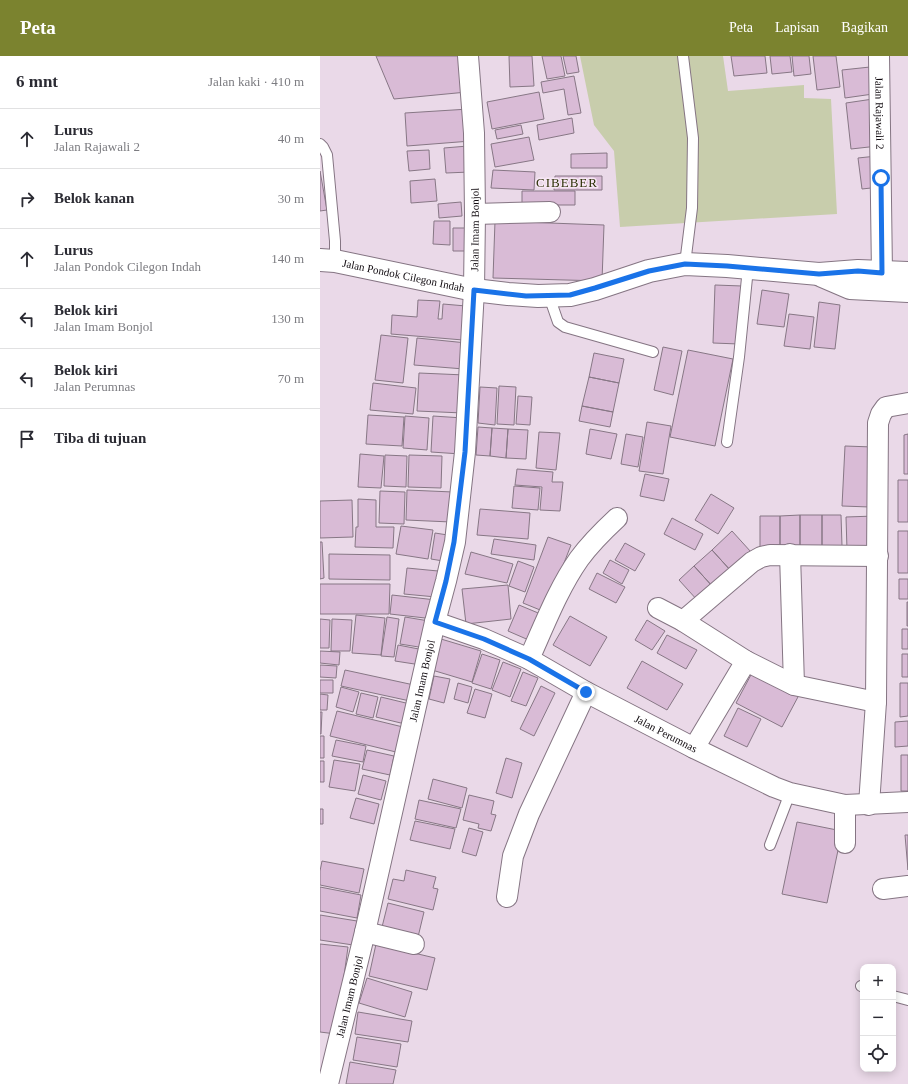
<!DOCTYPE html>
<html lang="id">
<meta charset="utf-8">
<style>
:root{--surface:#fff;--page:#f2f2f3;--text:#2b2b33;--muted:#7c7c81;--line:#e1e1e2;--accent:#7b832f}
body{margin:0;font-family:"Times New Roman",serif;background:var(--page);color:var(--text)}
.controls{position:absolute;right:12px;bottom:12px;display:grid;overflow:hidden;border-radius:8px;box-shadow:0 2px 10px #0003}
.controls button{width:36px;height:36px;display:grid;place-items:center;padding:0;border:0;border-bottom:1px solid var(--line);background:var(--surface);color:var(--text);font:20px sans-serif}
.stop{position:absolute;width:12px;height:12px;margin:-9px;border:3px solid #1a73e8;border-radius:50%;background:#fff}
.stop.end{background:#1a73e8;border-color:#fff;box-shadow:0 1px 4px #0008}
.list{margin:0;padding:0;list-style:none}
h2{display:flex;justify-content:space-between;align-items:center;height:52px;margin:0;padding:0 16px;font-size:17px}
h2 small{font-size:13px;font-weight:400;color:var(--muted)}
.list li{display:grid;grid-template-columns:26px 1fr auto;gap:12px;align-items:center;box-sizing:border-box;height:60px;padding:0 16px;border-top:1px solid var(--line)}
.list b{display:block;font-size:15px;white-space:nowrap}
.list p{margin:0;font-size:13px;white-space:nowrap;color:var(--muted)}
.list em{font-size:13px;font-style:normal;color:var(--muted)}
.icon{flex:none;width:22px;height:22px;fill:none;stroke:currentColor;stroke-width:2;stroke-linecap:round;stroke-linejoin:round}
.map{position:relative;flex:none;width:588px;height:1028px;overflow:hidden}
header{display:flex;align-items:center;gap:24px;box-sizing:border-box;height:56px;padding:0 20px;background:var(--accent);color:#fff}
header strong{font-size:19px}
nav{display:flex;gap:22px;margin-inline-start:auto;font-size:14px}
main{display:flex}
aside{flex:1;background:var(--surface)}
.map>svg:first-child{display:block}
.green{fill:#c8cdac}
.building{fill:#d9bbd6;stroke:#877785}
.lines{fill:none;stroke-linecap:round;stroke-linejoin:round}
.service-casing{stroke:#857583;stroke-width:12}
.minor-casing{stroke:#857583;stroke-width:22}
.tertiary-casing{stroke:#857583;stroke-width:24}
.service{stroke:#fff;stroke-width:10}
.minor{stroke:#fff;stroke-width:20}
.tertiary{stroke:#fff;stroke-width:22}
.route{stroke:#1a73e8;stroke-width:5}
.labels{text-anchor:middle;stroke-width:3;stroke-linejoin:round;paint-order:stroke}
.street-label{font-size:11px;fill:#110b10;stroke:#f7e6f5}
.quarter-label{font-size:13px;letter-spacing:1px;fill:#2d3107;stroke:#f7e6f5}
</style>
<header>
<strong>Peta</strong>
<nav><a>Peta</a><a>Lapisan</a><a>Bagikan</a></nav>
</header>
<main>
<aside>
<h2>6 mnt<small>Jalan kaki · 410 m</small></h2>
<ul class="list">
<li><svg class="icon" aria-label="ahead" viewBox="0 0 24 24"><path d="M12 20V5M6 11l6-6 6 6"/></svg><div><b>Lurus</b><p>Jalan Rajawali 2</p></div><em>40 m</em></li>
<li><svg class="icon" aria-label="right" viewBox="0 0 24 24"><path d="M7 20v-9h11M14 6l5 5-5 5"/></svg><div><b>Belok kanan</b></div><em>30 m</em></li>
<li><svg class="icon" aria-label="ahead" viewBox="0 0 24 24"><path d="M12 20V5M6 11l6-6 6 6"/></svg><div><b>Lurus</b><p>Jalan Pondok Cilegon Indah</p></div><em>140 m</em></li>
<li><svg class="icon" aria-label="left" viewBox="0 0 24 24"><path d="M17 20v-9H6M10 6l-5 5 5 5"/></svg><div><b>Belok kiri</b><p>Jalan Imam Bonjol</p></div><em>130 m</em></li>
<li><svg class="icon" aria-label="left" viewBox="0 0 24 24"><path d="M17 20v-9H6M10 6l-5 5 5 5"/></svg><div><b>Belok kiri</b><p>Jalan Perumnas</p></div><em>70 m</em></li>
<li><svg class="icon" aria-label="arrive" viewBox="0 0 24 24"><path d="M6 21V4h12l-3 4 3 4H6"/></svg><div><b>Tiba di tujuan</b></div></li>
</ul>
</aside>
<div class="map">
<svg width="588" height="1028" viewBox="0 0 588 1028">
<rect width="100%" height="100%" fill="#ead9e8"/>
<path class="green" d="M 260,0 L 403,0 L 408,35 L 484,29 L 484,42 L 511,43 L 517,158 L 300,171 L 294,95 L 274,69 Z"/>
<path class="building" d="M 56,0 L 140,0 L 147,36 L 74,43 Z
M 189,0 L 212,0 L 214,30 L 190,31 Z
M 222,0 L 241,0 L 245,20 L 227,23 Z
M 243,0 L 256,0 L 259,16 L 247,18 Z
M 411,0 L 445,0 L 447,17 L 414,20 Z
M 450,0 L 470,0 L 472,16 L 452,18 Z
M 472,0 L 489,0 L 491,18 L 474,20 Z
M 493,0 L 516,0 L 520,31 L 497,34 Z
M 550,11 L 553,38 L 525,42 L 522,14 Z
M 254,20 L 261,57 L 248,59 L 244,33 L 223,37 L 221,26 Z
M 219,36 L 224,63 L 172,73 L 167,46 Z
M 553,43 L 558,90 L 531,93 L 526,47 Z
M 149,53 L 151,85 L 87,90 L 85,57 Z
M 252,62 L 254,77 L 219,84 L 217,69 Z
M 201,69 L 203,78 L 177,83 L 175,74 Z
M 209,81 L 214,104 L 175,111 L 171,88 Z
M 148,90 L 150,116 L 126,117 L 124,92 Z
M 109,94 L 110,113 L 89,115 L 87,95 Z
M 287,97 L 287,112 L 251,112 L 251,98 Z
M 557,100 L 560,131 L 542,133 L 538,102 Z
M 173,114 L 215,116 L 214,134 L 171,132 Z
M 0,115 L 7,154 L 0,155 Z
M 235,120 L 282,120 L 282,134 L 234,134 Z
M 115,123 L 117,145 L 91,147 L 90,125 Z
M 202,135 L 255,135 L 255,149 L 202,149 Z
M 141,146 L 142,160 L 119,162 L 118,148 Z
M 114,165 L 130,165 L 130,189 L 113,188 Z
M 175,165 L 284,169 L 282,225 L 173,222 Z
M 133,172 L 147,172 L 147,195 L 133,195 Z
M 395,229 L 422,230 L 419,288 L 393,287 Z
M 442,234 L 469,238 L 464,271 L 437,268 Z
M 98,244 L 120,245 L 118,263 L 122,263 L 123,248 L 146,250 L 143,284 L 71,278 L 72,259 L 97,261 Z
M 499,246 L 520,249 L 515,293 L 494,291 Z
M 469,258 L 494,261 L 490,293 L 464,290 Z
M 61,279 L 88,282 L 83,327 L 55,324 Z
M 97,282 L 147,287 L 144,313 L 94,309 Z
M 343,291 L 362,295 L 353,339 L 334,334 Z
M 368,294 L 413,303 L 395,390 L 350,381 Z
M 274,297 L 304,303 L 299,327 L 269,321 Z
M 99,317 L 145,319 L 143,357 L 97,355 Z
M 269,321 L 299,327 L 293,356 L 262,350 Z
M 53,327 L 96,332 L 93,358 L 50,354 Z
M 179,330 L 196,331 L 194,369 L 177,368 Z
M 160,331 L 177,332 L 175,369 L 158,367 Z
M 198,340 L 212,341 L 210,369 L 196,368 Z
M 262,350 L 293,356 L 290,371 L 259,365 Z
M 48,359 L 84,361 L 82,390 L 46,388 Z
M 85,360 L 109,362 L 107,394 L 83,392 Z
M 113,360 L 143,362 L 141,398 L 111,396 Z
M 327,366 L 351,370 L 343,418 L 319,415 Z
M 158,371 L 172,372 L 170,400 L 156,399 Z
M 172,372 L 188,373 L 186,402 L 170,400 Z
M 188,373 L 208,374 L 206,403 L 186,402 Z
M 270,373 L 297,378 L 291,403 L 266,398 Z
M 219,376 L 240,377 L 236,414 L 216,412 Z
M 306,378 L 323,381 L 318,411 L 301,408 Z
M 588,378 L 588,418 L 584,418 L 584,379 Z
M 525,390 L 553,391 L 550,451 L 522,450 Z
M 40,398 L 64,400 L 61,432 L 38,431 Z
M 65,399 L 87,400 L 86,431 L 64,430 Z
M 89,399 L 122,400 L 121,432 L 88,431 Z
M 197,413 L 233,416 L 232,426 L 243,426 L 240,455 L 220,454 L 222,431 L 195,429 Z
M 325,418 L 349,423 L 344,445 L 320,440 Z
M 578,424 L 588,424 L 588,466 L 578,466 Z
M 194,430 L 220,432 L 218,454 L 192,452 Z
M 87,434 L 133,436 L 131,466 L 86,464 Z
M 60,435 L 85,436 L 84,468 L 59,467 Z
M 391,438 L 414,452 L 398,478 L 375,464 Z
M 38,443 L 56,444 L 56,471 L 74,471 L 73,492 L 35,491 L 36,471 L 38,471 Z
M 32,444 L 33,481 L 0,482 L 0,445 Z
M 160,453 L 210,457 L 208,483 L 157,479 Z
M 480,459 L 480,491 L 460,491 L 460,460 Z
M 480,459 L 502,459 L 502,490 L 480,491 Z
M 502,459 L 521,459 L 522,490 L 502,490 Z
M 440,460 L 460,460 L 460,491 L 440,491 Z
M 555,460 L 556,494 L 527,494 L 526,461 Z
M 352,462 L 383,478 L 375,494 L 344,478 Z
M 81,470 L 113,474 L 108,503 L 76,498 Z
M 412,475 L 431,496 L 411,515 L 392,494 Z
M 578,475 L 588,475 L 588,517 L 578,517 Z
M 115,477 L 134,480 L 129,506 L 111,503 Z
M 228,481 L 251,489 L 225,556 L 203,547 Z
M 174,483 L 216,489 L 214,504 L 171,498 Z
M 0,486 L 2,486 L 4,522 L 0,523 Z
M 305,487 L 325,498 L 315,515 L 295,504 Z
M 392,494 L 411,515 L 393,531 L 374,510 Z
M 151,496 L 193,508 L 187,527 L 145,518 Z
M 9,498 L 70,499 L 70,524 L 9,523 Z
M 290,504 L 309,514 L 302,528 L 283,517 Z
M 198,505 L 214,511 L 205,536 L 189,530 Z
M 374,510 L 393,531 L 378,545 L 359,524 Z
M 87,512 L 118,515 L 116,541 L 84,538 Z
M 277,517 L 305,531 L 296,547 L 269,533 Z
M 579,523 L 588,523 L 588,543 L 579,543 Z
M 0,528 L 70,528 L 69,558 L 0,558 Z
M 188,529 L 191,563 L 146,568 L 142,533 Z
M 72,539 L 116,544 L 114,563 L 70,558 Z
M 587,546 L 588,546 L 588,570 L 587,570 Z
M 199,549 L 223,559 L 211,585 L 188,575 Z
M 36,559 L 65,562 L 61,599 L 32,597 Z
M 250,560 L 287,581 L 270,610 L 233,589 Z
M 67,561 L 79,563 L 74,601 L 61,600 Z
M 85,561 L 109,565 L 105,592 L 80,588 Z
M 0,563 L 10,564 L 9,592 L 0,592 Z
M 12,563 L 32,564 L 30,595 L 11,595 Z
M 327,564 L 345,575 L 332,594 L 315,584 Z
M 582,573 L 588,573 L 588,593 L 582,593 Z
M 347,579 L 377,594 L 366,613 L 337,597 Z
M 121,583 L 161,595 L 152,626 L 112,614 Z
M 78,589 L 104,594 L 101,609 L 75,605 Z
M 0,595 L 20,596 L 19,609 L 0,607 Z
M 162,598 L 180,604 L 171,633 L 152,627 Z
M 582,598 L 588,598 L 588,621 L 582,621 Z
M 322,605 L 363,628 L 347,654 L 307,632 Z
M 183,606 L 201,613 L 190,641 L 172,634 Z
M 0,609 L 17,610 L 16,622 L 0,621 Z
M 25,614 L 94,629 L 90,645 L 21,630 Z
M 433,615 L 479,639 L 462,671 L 416,647 Z
M 203,616 L 218,622 L 206,650 L 191,645 Z
M 114,620 L 130,623 L 124,647 L 109,643 Z
M 0,624 L 13,624 L 13,637 L 0,637 Z
M 138,627 L 152,631 L 148,647 L 134,643 Z
M 580,627 L 588,627 L 588,660 L 580,661 Z
M 221,630 L 235,637 L 214,680 L 200,673 Z
M 21,631 L 39,636 L 33,656 L 16,651 Z
M 155,633 L 172,638 L 165,662 L 147,657 Z
M 41,637 L 58,641 L 53,662 L 36,658 Z
M 0,638 L 8,639 L 7,654 L 0,654 Z
M 61,641 L 90,648 L 85,668 L 56,661 Z
M 418,652 L 441,663 L 427,691 L 404,680 Z
M 17,655 L 83,671 L 76,696 L 10,680 Z
M 0,656 L 2,656 L 1,678 L 0,678 Z
M 588,665 L 588,690 L 575,691 L 575,666 Z
M 0,680 L 4,680 L 4,702 L 0,702 Z
M 16,684 L 46,690 L 43,706 L 12,700 Z
M 47,694 L 74,700 L 70,719 L 42,713 Z
M 581,699 L 588,699 L 588,735 L 581,735 Z
M 186,702 L 202,707 L 192,742 L 176,737 Z
M 14,704 L 40,708 L 35,735 L 9,731 Z
M 0,705 L 4,705 L 4,726 L 0,726 Z
M 43,719 L 66,725 L 61,744 L 38,738 Z
M 113,723 L 147,732 L 142,752 L 108,743 Z
M 149,739 L 174,745 L 171,758 L 176,759 L 171,775 L 158,772 L 159,768 L 143,764 Z
M 36,742 L 59,748 L 54,768 L 30,762 Z
M 99,744 L 141,753 L 136,772 L 95,763 Z
M 0,753 L 3,753 L 3,768 L 0,768 Z
M 95,765 L 135,773 L 130,793 L 90,784 Z
M 477,766 L 522,775 L 507,847 L 462,838 Z
M 149,772 L 163,776 L 156,800 L 142,796 Z
M 585,779 L 588,779 L 588,814 Z
M 2,805 L 44,813 L 39,837 L 0,829 L 0,815 Z
M 86,814 L 116,821 L 113,832 L 118,833 L 113,854 L 68,843 L 73,823 L 84,825 Z
M 0,831 L 41,839 L 37,862 L 0,855 Z
M 68,847 L 104,856 L 98,881 L 62,871 Z
M 0,859 L 37,865 L 33,889 L 0,884 Z
M 0,888 L 28,891 L 16,978 L 0,976 Z
M 56,888 L 115,902 L 107,934 L 49,920 Z
M 47,922 L 92,936 L 85,961 L 39,947 Z
M 38,956 L 92,965 L 88,986 L 35,978 Z
M 37,981 L 81,988 L 77,1011 L 33,1004 Z
M 30,1006 L 76,1014 L 73,1028 L 26,1028 Z"/>
<g class="lines">
<g class="service-casing">
<path id="service" d="M 363,0 L 373,82 L 372,152 L 365,208
M 0,88 L 3,91 L 7,99 L 15,185 L 15,205
M 229,240 L 238,266 L 245,271 L 333,296
M 407,386 L 419,301 L 428,212
M 450,789 L 470,737
M 541,930 L 543,931
M 573,940 L 588,944"/>
</g>
<g class="minor-casing">
<g id="minor">
<path id="s1" d="M 559,0 L 562,217 L 563,232"/>
<path d="M 155,158 L 230,156"/>
<path d="M 470,498 L 474,629"/>
<path d="M 338,552 L 363,565 L 426,605 L 474,629 L 556,646"/>
<path d="M 363,565 L 432,506 L 441,501 L 450,499 L 558,500"/>
<path id="s2" d="M 115,566 L 164,583 L 209,603 L 266,636 L 374,692 L 454,731 L 470,737 L 525,749 L 588,746"/>
<path d="M 209,603 C 224,570 238,533 259,503 C 270,488 283,475 297,462"/>
<path d="M 374,692 L 426,605"/>
<path d="M 549,749 L 556,646 L 558,367 L 561,358 L 566,351 L 588,347"/>
<path d="M 525,787 L 525,749"/>
<path d="M 563,833 L 588,830"/>
<path d="M 187,841 L 193,800 L 209,758 L 266,636"/>
<path d="M 45,876 L 94,888"/>
<path id="s3" d="M 8,1028 L 45,876 L 115,566 L 126,525 L 135,486 L 145,396 L 154,234 L 155,158 L 154,77 L 148,0"/>
</g>
</g>
<g class="tertiary-casing">
<g id="tertiary">
<path id="s4" d="M 0,204 L 15,205 L 154,234 L 188,238 L 218,240 L 250,239 L 275,233 L 329,215 L 365,208 L 407,210 L 499,218 L 538,215 L 588,217"/>
<path d="M 502,220 L 530,232 L 588,235"/>
</g>
</g>
<use href="#service" class="service"/>
<use href="#minor" class="minor"/>
<use href="#tertiary" class="tertiary"/>
</g>
<g class="lines">
<path class="route" d="M 266,636 L 209,603 L 164,583 L 115,566 L 126,525 L 134,486 L 145,396 L 154,234 L 206,240 L 250,239 L 275,232 L 329,215 L 365,208 L 407,210 L 499,218 L 538,215 L 562,217 L 561,122"/>
</g>
<g class="labels">
<g class="street-label">
<text dy="4" stroke="none"><textPath href="#s1" startOffset="57">Jalan Rajawali 2</textPath></text>
<text dy="4" stroke="none"><textPath href="#s3" startOffset="870">Jalan Imam Bonjol</textPath></text>
<text dy="4" stroke="none"><textPath href="#s4" startOffset="85">Jalan Pondok Cilegon Indah</textPath></text>
<text dy="4" stroke="none"><textPath href="#s3" startOffset="414">Jalan Imam Bonjol</textPath></text>
<text dy="4" stroke="none"><textPath href="#s2" startOffset="257">Jalan Perumnas</textPath></text>
<text dy="4" stroke="none"><textPath href="#s3" startOffset="90">Jalan Imam Bonjol</textPath></text>
</g>
<g class="quarter-label">
<text x="247" y="131">CIBEBER</text>
</g>
</g>
</svg>
<div class="controls">
<button>+</button>
<button>−</button>
<button><svg class="icon" aria-label="locate" viewBox="0 0 24 24"><circle cx="12" cy="12" r="6"/><path d="M12 2v4M12 18v4M2 12h4M18 12h4"/></svg></button>
</div>
<div class="stop" style="left:561px;top:122px"></div>
<div class="stop end" style="left:266px;top:636px"></div>
</div>
</main>
